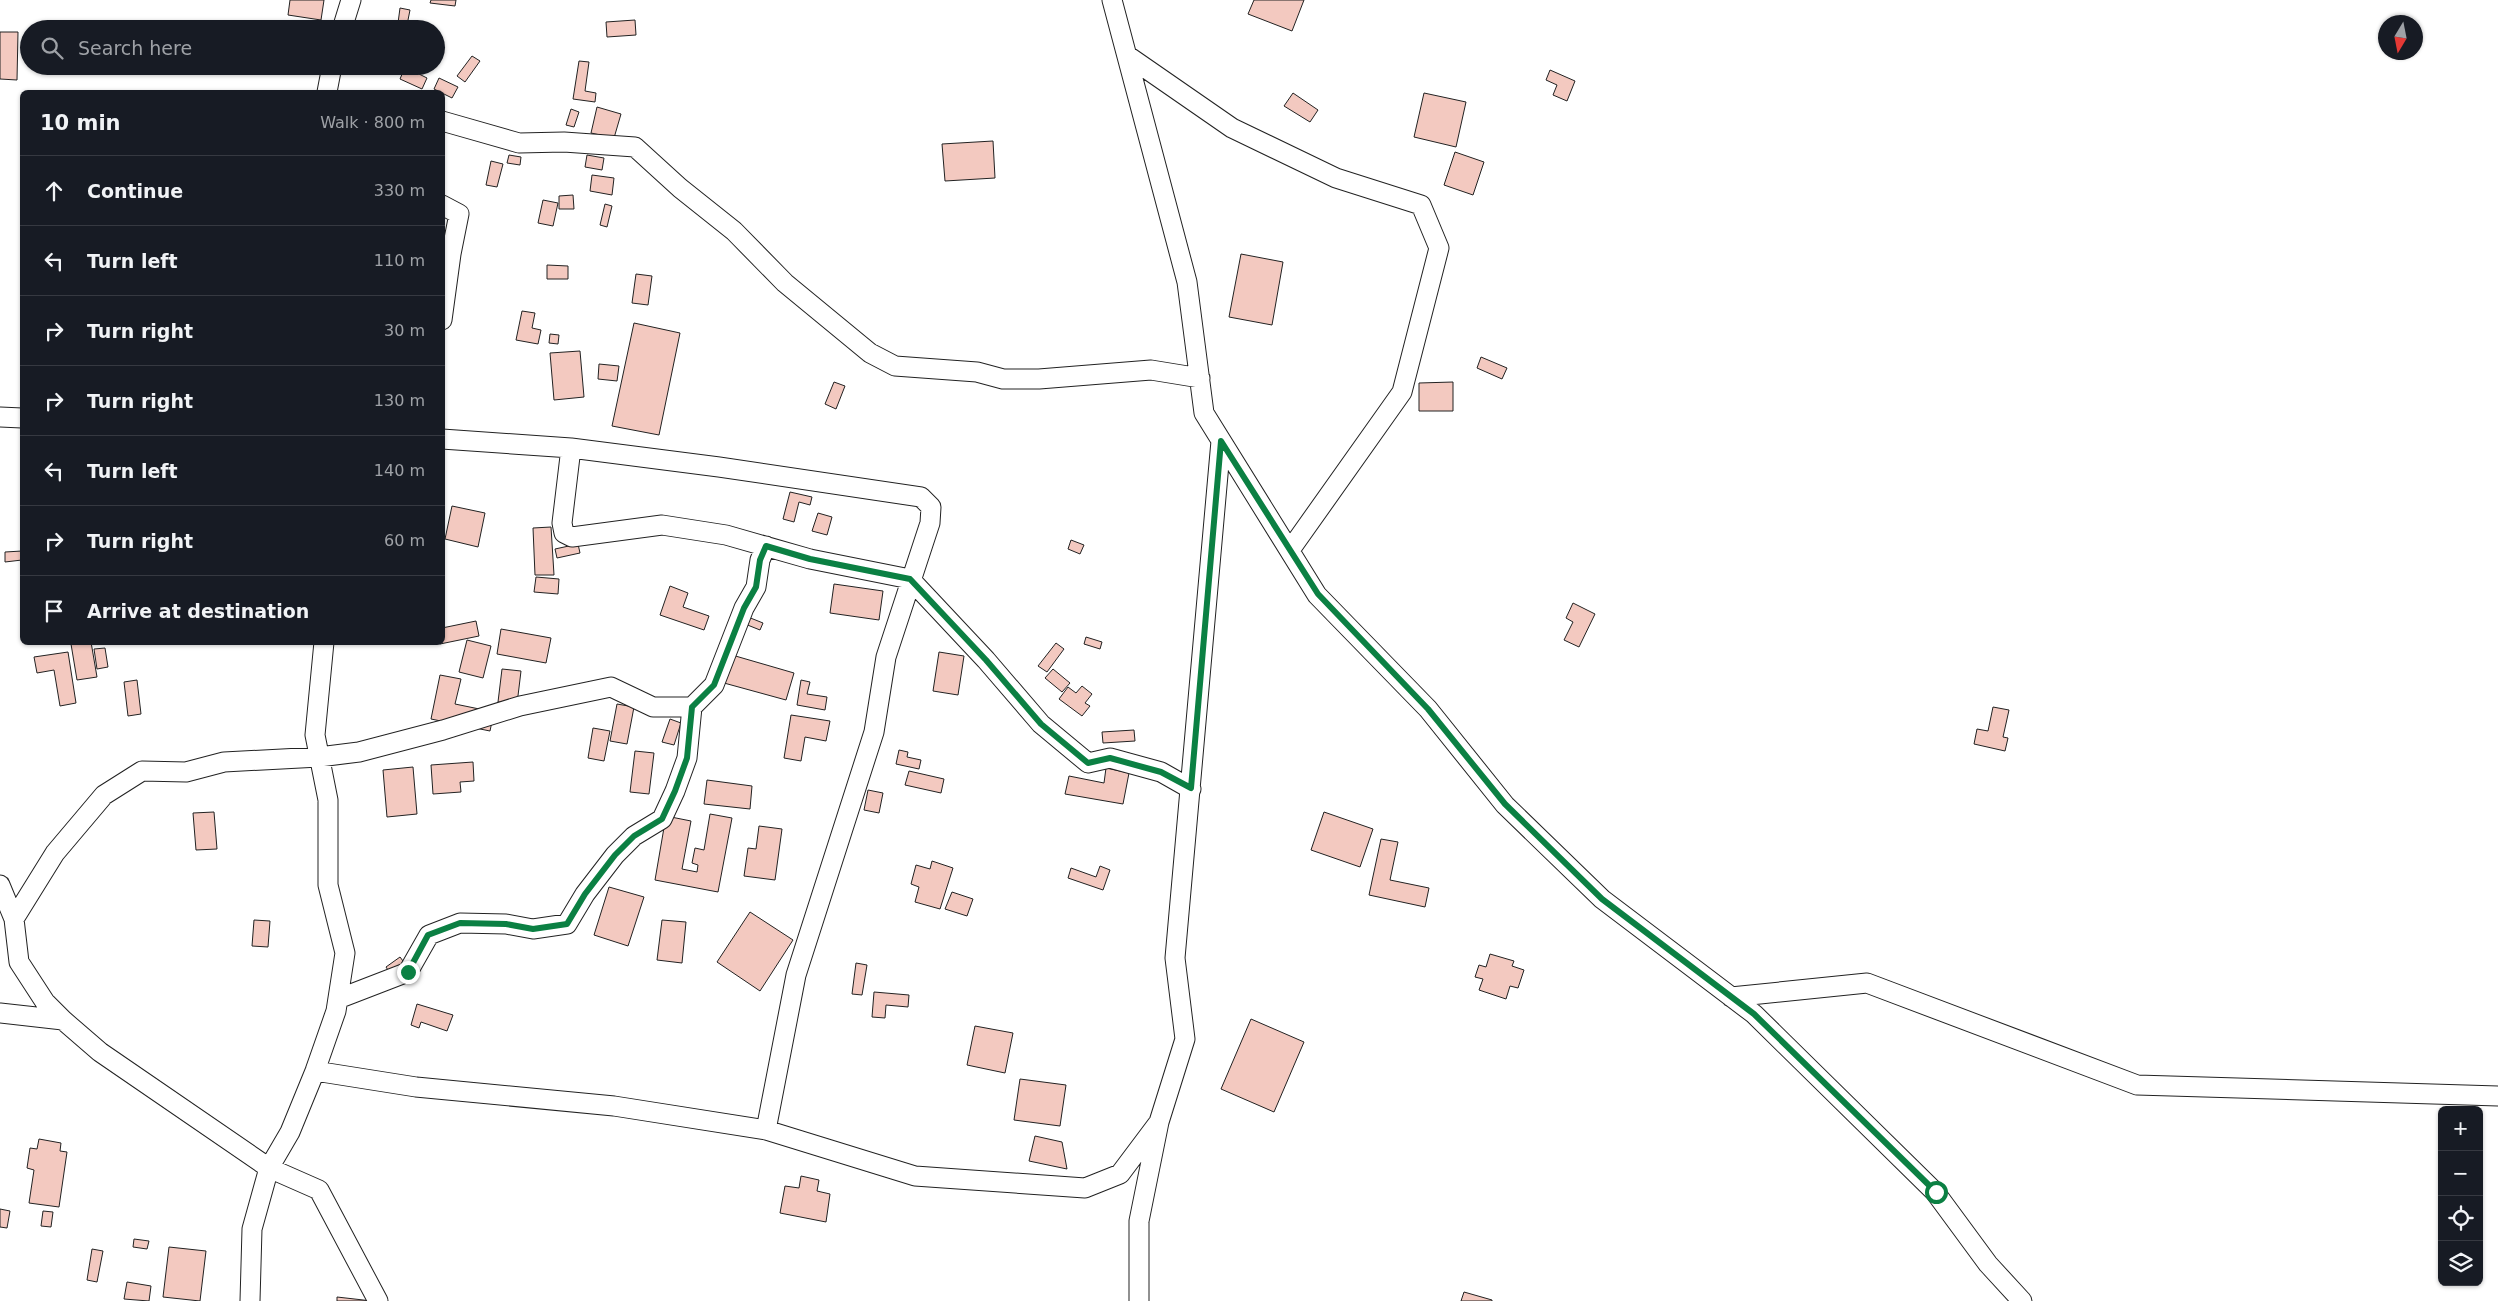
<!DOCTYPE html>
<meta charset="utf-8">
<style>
:root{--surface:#171b24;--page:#20242c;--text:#f1f3f6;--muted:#9ea1a6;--line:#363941}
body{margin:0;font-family:"DejaVu Sans",sans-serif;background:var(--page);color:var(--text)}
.controls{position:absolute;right:15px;bottom:15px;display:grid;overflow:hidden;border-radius:8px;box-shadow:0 1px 4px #0004}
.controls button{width:45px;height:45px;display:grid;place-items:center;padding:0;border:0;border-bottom:1px solid var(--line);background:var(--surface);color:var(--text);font:25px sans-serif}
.compass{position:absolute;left:2378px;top:15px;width:45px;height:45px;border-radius:50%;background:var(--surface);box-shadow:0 1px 4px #0004;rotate:190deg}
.stop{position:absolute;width:15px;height:15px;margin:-11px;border:4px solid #0b8043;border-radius:50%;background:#fff}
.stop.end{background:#0b8043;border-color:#fff;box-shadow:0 1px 5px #0008}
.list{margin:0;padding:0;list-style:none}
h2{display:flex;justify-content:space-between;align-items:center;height:65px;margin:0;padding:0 20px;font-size:21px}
h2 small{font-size:16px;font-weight:400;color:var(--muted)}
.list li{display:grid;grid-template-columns:32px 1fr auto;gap:15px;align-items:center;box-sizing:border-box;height:70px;padding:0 20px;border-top:1px solid var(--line)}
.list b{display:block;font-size:19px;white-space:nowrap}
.list em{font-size:16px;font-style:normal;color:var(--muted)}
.icon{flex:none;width:28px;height:28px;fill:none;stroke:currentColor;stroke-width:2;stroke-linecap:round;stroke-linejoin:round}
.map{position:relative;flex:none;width:2498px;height:1301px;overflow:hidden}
.search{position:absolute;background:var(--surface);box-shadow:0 1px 4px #0004;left:20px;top:20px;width:425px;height:55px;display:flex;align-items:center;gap:12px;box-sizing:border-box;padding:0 18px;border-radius:28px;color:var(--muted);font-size:19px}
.panel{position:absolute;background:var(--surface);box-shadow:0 1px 4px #0004;left:20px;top:90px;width:425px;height:555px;border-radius:8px}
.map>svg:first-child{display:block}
.building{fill:#f3c9c0;stroke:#222}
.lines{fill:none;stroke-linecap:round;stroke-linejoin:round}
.minor-casing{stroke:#222;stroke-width:21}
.minor{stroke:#fff;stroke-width:19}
.route{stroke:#0b8043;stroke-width:6}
</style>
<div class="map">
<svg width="2498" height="1301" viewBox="0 0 2498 1301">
<rect width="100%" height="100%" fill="#fff"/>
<path class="building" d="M 290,0 L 324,0 L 321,20 L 288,15 Z
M 431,0 L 456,0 L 455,6 L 430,3 Z
M 1254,0 L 1304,0 L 1292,31 L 1248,14 Z
M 400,8 L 410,10 L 407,25 L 398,23 Z
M 635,20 L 636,35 L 607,37 L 606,22 Z
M 0,32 L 18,32 L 17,80 L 0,79 Z
M 472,56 L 480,61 L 465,82 L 457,76 Z
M 579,61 L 589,62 L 585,91 L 596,93 L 595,102 L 573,99 Z
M 405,67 L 427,78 L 422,89 L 400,79 Z
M 1550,70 L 1575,81 L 1567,101 L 1553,95 L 1557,85 L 1546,80 Z
M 439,78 L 458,87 L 452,98 L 434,89 Z
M 1293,93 L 1318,110 L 1310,122 L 1284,106 Z
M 1424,93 L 1466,102 L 1456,147 L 1414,137 Z
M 597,107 L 621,114 L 614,138 L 591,133 Z
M 571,109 L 579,112 L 574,127 L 566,125 Z
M 993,141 L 995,178 L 945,181 L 942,144 Z
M 1455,152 L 1484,162 L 1473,195 L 1444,185 Z
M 509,155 L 521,157 L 520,165 L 507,163 Z
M 587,155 L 604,158 L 602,170 L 585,167 Z
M 491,161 L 503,164 L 497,187 L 486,185 Z
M 592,175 L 614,178 L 612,195 L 590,191 Z
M 573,195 L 574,209 L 559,209 L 559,196 Z
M 543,200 L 558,203 L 553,226 L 538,223 Z
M 605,204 L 612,206 L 607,227 L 600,225 Z
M 1241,254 L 1283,262 L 1272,325 L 1229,317 Z
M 547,265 L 568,266 L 568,279 L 547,279 Z
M 636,274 L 652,276 L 648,305 L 632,303 Z
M 522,311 L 535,313 L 532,328 L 541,330 L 538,344 L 516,340 Z
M 634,323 L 680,333 L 659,435 L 612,426 Z
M 550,334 L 559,335 L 558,344 L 549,343 Z
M 580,351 L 584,397 L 554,400 L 550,353 Z
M 1481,357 L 1507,368 L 1502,379 L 1477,368 Z
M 599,364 L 619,366 L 617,381 L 598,379 Z
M 834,382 L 845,386 L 836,409 L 825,404 Z
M 1453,382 L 1453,411 L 1419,411 L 1419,383 Z
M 790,492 L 812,497 L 810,505 L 799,502 L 794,522 L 783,519 Z
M 452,506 L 485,513 L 478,547 L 445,539 Z
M 818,513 L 832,517 L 827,535 L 812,531 Z
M 551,527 L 554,575 L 535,575 L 533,528 Z
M 1071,540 L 1084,545 L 1080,554 L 1068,549 Z
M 578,544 L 580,553 L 557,558 L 555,549 Z
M 22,551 L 22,560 L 5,562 L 5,552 Z
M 536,577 L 559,579 L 558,594 L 534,592 Z
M 834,584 L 883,591 L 879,620 L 830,613 Z
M 670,586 L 688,593 L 683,607 L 709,616 L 704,630 L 660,615 Z
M 1573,603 L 1595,614 L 1579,647 L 1564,640 L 1573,622 L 1566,618 Z
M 748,617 L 763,623 L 760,630 L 745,624 Z
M 476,621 L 479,636 L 440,644 L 442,642 L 442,628 Z
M 501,629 L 551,638 L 546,663 L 497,654 Z
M 1086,637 L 1102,642 L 1100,649 L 1084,644 Z
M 467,640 L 491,646 L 483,678 L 459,672 Z
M 91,642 L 97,677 L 77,680 L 71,644 Z
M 1056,643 L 1064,649 L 1047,672 L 1038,666 Z
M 105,648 L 108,667 L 97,669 L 94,649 Z
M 68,652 L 76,703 L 60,706 L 54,670 L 37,673 L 34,657 Z
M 939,652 L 964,656 L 958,695 L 933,691 Z
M 732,655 L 794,673 L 786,700 L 724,683 Z
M 502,669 L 521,671 L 517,704 L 498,702 Z
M 1053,669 L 1070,683 L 1062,692 L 1045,678 Z
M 440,675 L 461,679 L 455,704 L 494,712 L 490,731 L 431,719 Z
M 137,680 L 141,714 L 128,716 L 124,682 Z
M 801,680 L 810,682 L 807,694 L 827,697 L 825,710 L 797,705 Z
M 1082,686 L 1092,694 L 1085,703 L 1090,706 L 1082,716 L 1059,699 L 1068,687 L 1076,693 Z
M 617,704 L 634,707 L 627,744 L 610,741 Z
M 1993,707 L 2009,710 L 2003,737 L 2008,738 L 2005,751 L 1974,744 L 1977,729 L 1988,731 Z
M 791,715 L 830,721 L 826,741 L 805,737 L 801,761 L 784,758 Z
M 670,719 L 681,723 L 674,745 L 662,742 Z
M 593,728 L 610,731 L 604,761 L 588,758 Z
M 1134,730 L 1135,741 L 1103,743 L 1102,732 Z
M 899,750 L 908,752 L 907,757 L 921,760 L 919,769 L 896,764 Z
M 635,751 L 654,753 L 649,794 L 630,792 Z
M 473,762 L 474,781 L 460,782 L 461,792 L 433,794 L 431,765 Z
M 413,767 L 417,814 L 387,817 L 383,770 Z
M 1106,768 L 1129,773 L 1123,804 L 1065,794 L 1069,776 L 1104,783 Z
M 909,771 L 944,779 L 941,793 L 905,785 Z
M 707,780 L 752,786 L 750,809 L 704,804 Z
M 868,790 L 883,793 L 879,813 L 864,810 Z
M 214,812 L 217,849 L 196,850 L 193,813 Z
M 1324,812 L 1373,829 L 1360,867 L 1311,850 Z
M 710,814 L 732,818 L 718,892 L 655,880 L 666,816 L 691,821 L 682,869 L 697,872 L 698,865 L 692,863 L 695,848 L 704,850 Z
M 759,826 L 782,829 L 775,880 L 744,876 L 748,848 L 756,849 Z
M 1381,839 L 1398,842 L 1390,880 L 1429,888 L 1425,907 L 1369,895 Z
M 932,861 L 953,868 L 940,909 L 915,902 L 919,887 L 911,884 L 916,865 L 930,869 Z
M 1100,866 L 1110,870 L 1103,890 L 1068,878 L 1071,868 L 1096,877 Z
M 609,887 L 644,897 L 628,946 L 594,935 Z
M 952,892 L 973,899 L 967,916 L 945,909 Z
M 750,912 L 793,940 L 760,991 L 717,962 Z
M 254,920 L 270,921 L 268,947 L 252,946 Z
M 662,920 L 686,922 L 682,963 L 657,960 Z
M 1490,954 L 1514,961 L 1512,966 L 1524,970 L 1518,988 L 1510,986 L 1506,999 L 1479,990 L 1483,979 L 1475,977 L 1479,965 L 1486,967 Z
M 400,957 L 406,965 L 391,975 L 386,967 Z
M 856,963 L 867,965 L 862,995 L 852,994 Z
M 874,992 L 909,995 L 908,1007 L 886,1005 L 885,1018 L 872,1017 Z
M 417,1004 L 453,1015 L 447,1031 L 421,1022 L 419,1028 L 411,1025 Z
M 1251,1019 L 1304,1042 L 1274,1112 L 1221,1089 Z
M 975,1026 L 1013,1033 L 1005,1073 L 967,1065 Z
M 1020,1079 L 1066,1085 L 1060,1126 L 1014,1120 Z
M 1035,1136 L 1062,1142 L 1067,1169 L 1029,1161 Z
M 39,1139 L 61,1143 L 60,1151 L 67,1152 L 59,1207 L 29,1203 L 34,1170 L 27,1168 L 30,1148 L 37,1149 Z
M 801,1176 L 819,1180 L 817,1191 L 830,1194 L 826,1222 L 780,1213 L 785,1186 L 799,1188 Z
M 0,1209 L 10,1211 L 7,1228 L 0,1227 Z
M 43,1211 L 53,1212 L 51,1227 L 41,1226 Z
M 134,1239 L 149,1241 L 147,1249 L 133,1247 Z
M 169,1247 L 206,1251 L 200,1301 L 163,1297 Z
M 92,1249 L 103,1251 L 97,1282 L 87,1280 Z
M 127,1282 L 151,1286 L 149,1301 L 124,1299 Z
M 1464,1292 L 1492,1300 L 1492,1301 L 1461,1301 Z
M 337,1297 L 372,1301 L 337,1301 Z"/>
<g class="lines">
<g class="minor-casing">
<path id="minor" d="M 1112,0 L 1187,282 L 1204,413 L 1317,595 L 1428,709 L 1505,805 L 1602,899 L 1754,1014 L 1935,1192 L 1988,1264 L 2022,1301
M 342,29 L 351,0
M 1128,56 L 1232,128 L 1336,178 L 1421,205 L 1439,248 L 1402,392 L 1290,550
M 327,92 L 332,66
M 442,121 L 519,143 L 564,142 L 635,147 L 680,188 L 734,231 L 785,283 L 870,353 L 895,366 L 977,372 L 1003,379 L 1039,379 L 1151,370 L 1200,378
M 442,205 L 459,214 L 451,254 L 442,320
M 0,417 L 22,418
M 442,439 L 571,448 L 719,467 L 921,497 L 931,507 L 930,523 L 886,657 L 874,732 L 796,975 L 766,1130
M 571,448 L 562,523 L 564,533 L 572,537 L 662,525 L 726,535 L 810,559 L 910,579 L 986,660 L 1041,724 L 1088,763 L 1110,758 L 1161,772 L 1191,789
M 324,642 L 315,735 L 328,800 L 328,885 L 345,953 L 336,1011 L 315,1071 L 290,1132 L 269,1168 L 319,1190 L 378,1301
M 0,885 L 14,919
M 1731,997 L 1867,983 L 2137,1085 L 2498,1096
M 338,999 L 408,972 L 429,935 L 460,923 L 506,924 L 533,929 L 567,924 L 585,894 L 615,855 L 634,836 L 662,819 L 675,791 L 687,758 L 692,707 L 714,685 L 744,608 L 756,587 L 760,560 L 766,546
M 0,1013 L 63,1020 L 100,1052 L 269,1168 L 252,1229 L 250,1301
M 63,1020 L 45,1002 L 19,962 L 14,919 L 55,853 L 104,795 L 142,771 L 186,772 L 224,762 L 319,757 L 359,752 L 443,730 L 520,706 L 611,687 L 653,707 L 692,707
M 315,1071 L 416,1087 L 614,1106 L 766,1130 L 915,1176 L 1085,1188 L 1120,1174 L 1159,1122
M 1139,1301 L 1139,1221 L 1159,1122 L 1185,1039 L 1175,958 L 1221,441"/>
</g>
<use href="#minor" class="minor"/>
</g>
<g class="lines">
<path class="route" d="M 408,972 L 428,935 L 460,923 L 506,924 L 533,929 L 567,924 L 585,894 L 615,855 L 634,836 L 662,819 L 675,791 L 687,758 L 692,707 L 714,685 L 744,608 L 756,587 L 760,560 L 766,546 L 810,559 L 910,579 L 986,660 L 1041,724 L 1088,763 L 1110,758 L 1161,772 L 1191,788 L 1221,441 L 1318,594 L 1428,709 L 1505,804 L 1602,899 L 1754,1014 L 1936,1192"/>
</g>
</svg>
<div class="controls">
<button>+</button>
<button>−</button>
<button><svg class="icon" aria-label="locate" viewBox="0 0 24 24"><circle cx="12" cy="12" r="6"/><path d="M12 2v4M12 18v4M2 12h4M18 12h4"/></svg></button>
<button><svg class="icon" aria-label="layers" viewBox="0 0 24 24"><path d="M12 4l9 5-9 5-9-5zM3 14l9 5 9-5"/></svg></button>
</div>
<svg class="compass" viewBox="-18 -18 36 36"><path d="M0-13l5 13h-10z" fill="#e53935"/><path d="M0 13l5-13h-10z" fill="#9ea1a6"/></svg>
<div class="stop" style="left:1936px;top:1192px"></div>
<div class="stop end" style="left:408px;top:972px"></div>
<div class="search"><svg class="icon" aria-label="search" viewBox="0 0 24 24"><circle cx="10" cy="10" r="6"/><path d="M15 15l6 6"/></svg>Search here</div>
<section class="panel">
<h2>10 min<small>Walk · 800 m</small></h2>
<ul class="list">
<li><svg class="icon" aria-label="ahead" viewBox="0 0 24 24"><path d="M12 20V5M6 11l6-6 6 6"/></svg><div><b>Continue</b></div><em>330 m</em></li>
<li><svg class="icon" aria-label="left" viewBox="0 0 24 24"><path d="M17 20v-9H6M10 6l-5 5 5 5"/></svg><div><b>Turn left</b></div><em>110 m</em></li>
<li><svg class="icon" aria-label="right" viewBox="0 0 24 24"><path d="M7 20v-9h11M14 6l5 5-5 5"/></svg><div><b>Turn right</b></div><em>30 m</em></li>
<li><svg class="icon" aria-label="right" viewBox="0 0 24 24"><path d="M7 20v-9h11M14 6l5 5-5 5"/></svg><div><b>Turn right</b></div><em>130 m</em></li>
<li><svg class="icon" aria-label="left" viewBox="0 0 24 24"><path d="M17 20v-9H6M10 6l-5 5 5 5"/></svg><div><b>Turn left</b></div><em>140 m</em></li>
<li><svg class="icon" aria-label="right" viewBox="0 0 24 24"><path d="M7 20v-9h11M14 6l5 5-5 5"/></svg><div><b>Turn right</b></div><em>60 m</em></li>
<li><svg class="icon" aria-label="arrive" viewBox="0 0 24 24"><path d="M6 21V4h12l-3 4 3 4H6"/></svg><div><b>Arrive at destination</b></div></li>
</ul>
</section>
</div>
